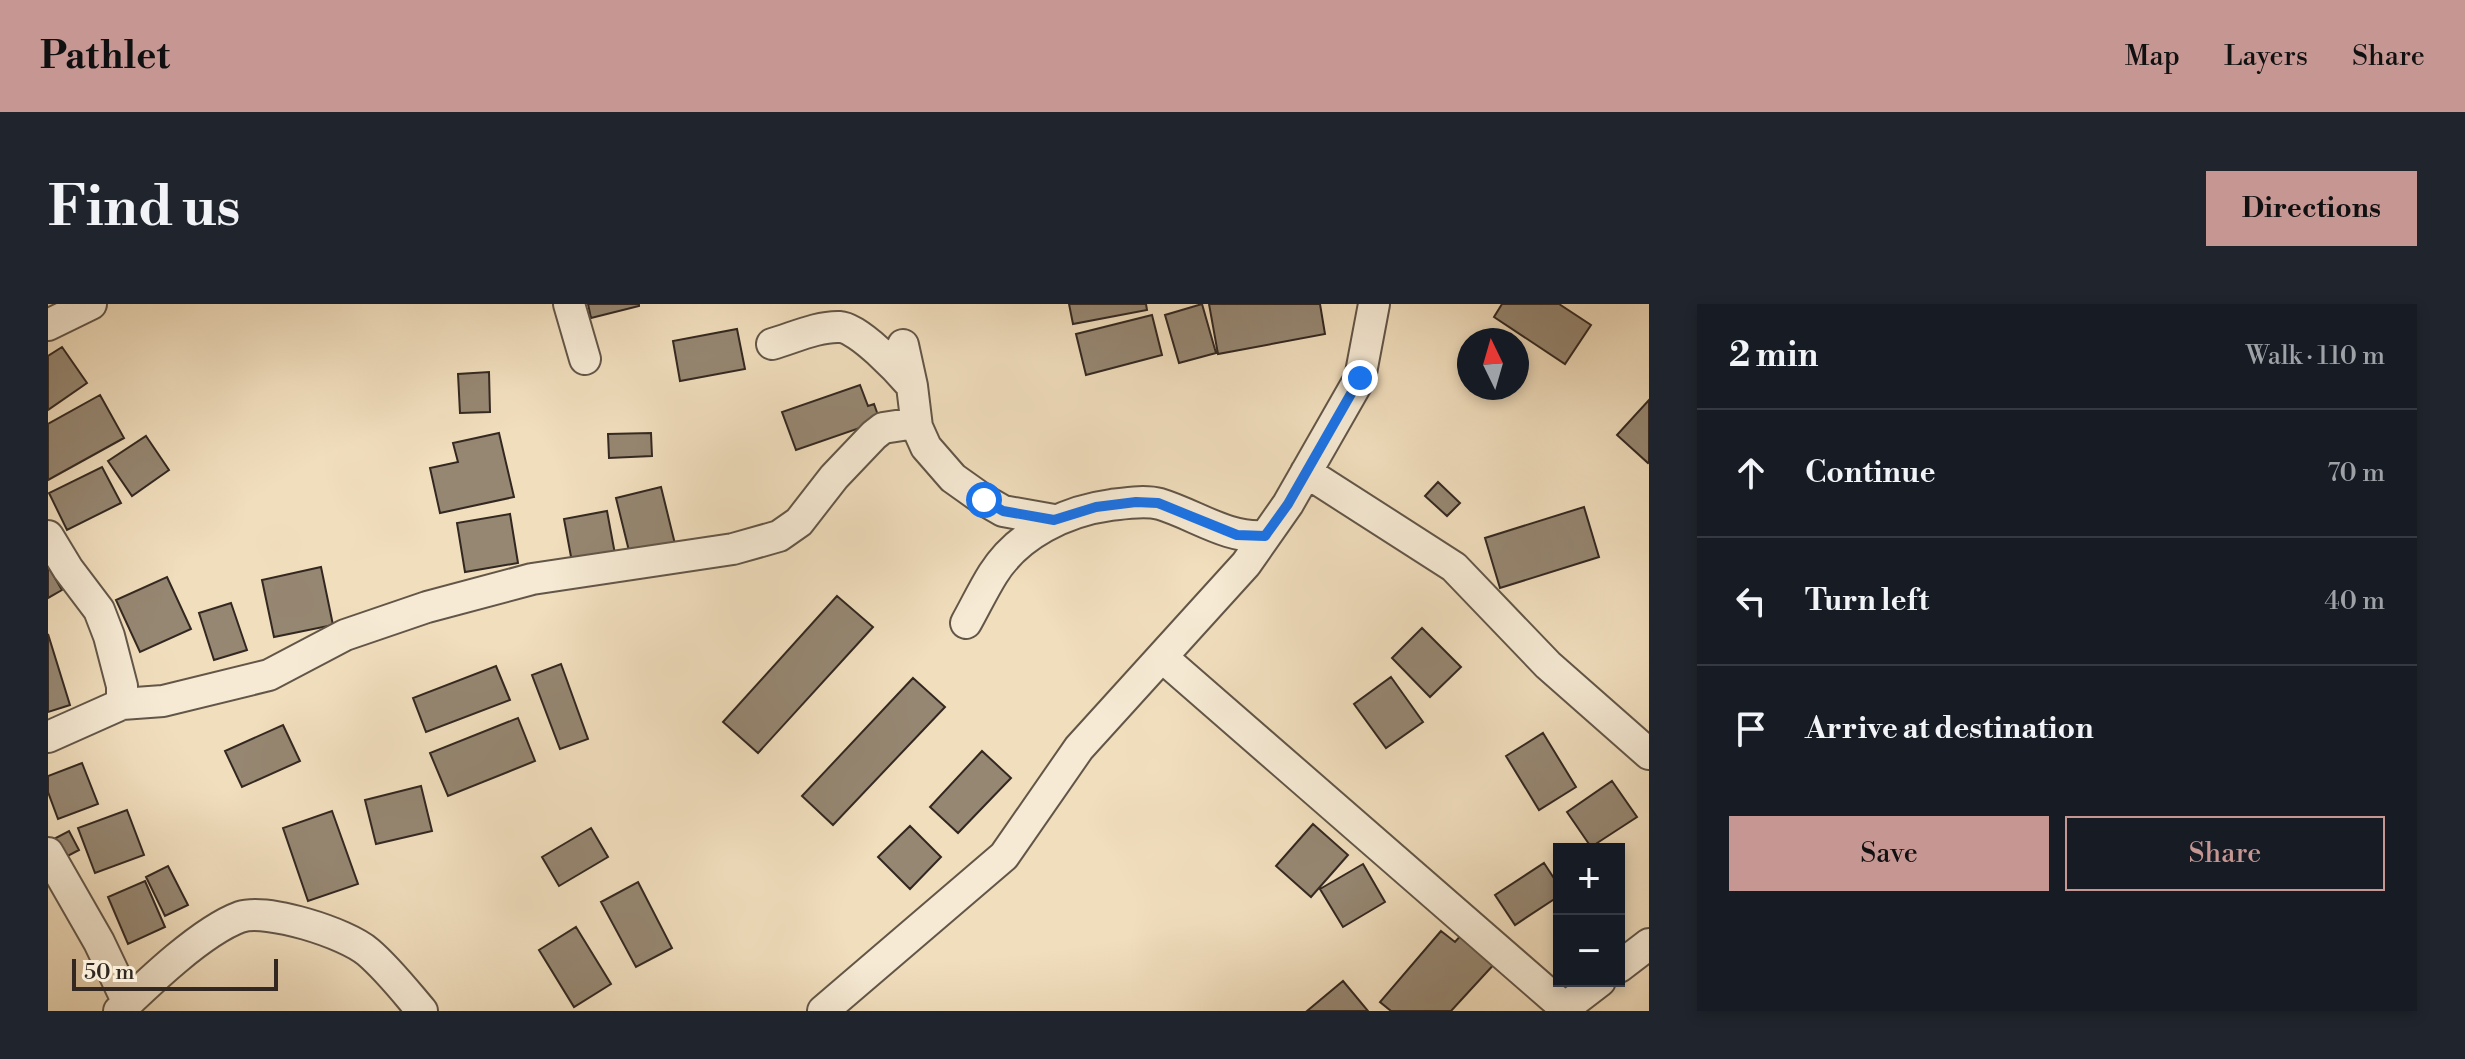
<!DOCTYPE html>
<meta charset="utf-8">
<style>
:root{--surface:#171b24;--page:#20242c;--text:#f1f3f6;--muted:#9ea1a6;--line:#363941;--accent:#c59692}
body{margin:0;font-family:"Libre Bodoni",serif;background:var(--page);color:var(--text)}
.controls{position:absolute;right:24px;bottom:24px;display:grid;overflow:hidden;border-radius:0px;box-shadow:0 4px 12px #0003}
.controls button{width:72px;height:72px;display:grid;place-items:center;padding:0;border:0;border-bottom:2px solid var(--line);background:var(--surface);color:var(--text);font:40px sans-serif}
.compass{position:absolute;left:1409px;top:24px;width:72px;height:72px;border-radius:50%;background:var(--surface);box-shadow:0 4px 12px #0003;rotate:355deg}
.scale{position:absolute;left:24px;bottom:20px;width:206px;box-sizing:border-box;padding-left:8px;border:4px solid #332821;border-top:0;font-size:22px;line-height:28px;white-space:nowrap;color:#332821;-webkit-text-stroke:6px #f6ead4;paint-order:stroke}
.stop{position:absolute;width:24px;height:24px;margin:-18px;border:6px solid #1a73e8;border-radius:50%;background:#fff}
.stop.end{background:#1a73e8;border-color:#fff;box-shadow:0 2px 8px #0008}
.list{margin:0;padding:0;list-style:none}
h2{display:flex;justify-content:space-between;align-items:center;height:104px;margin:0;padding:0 32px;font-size:34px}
h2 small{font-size:26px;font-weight:400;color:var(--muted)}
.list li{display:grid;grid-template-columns:52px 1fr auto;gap:24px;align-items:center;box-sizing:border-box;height:128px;padding:0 32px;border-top:2px solid var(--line)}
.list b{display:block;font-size:30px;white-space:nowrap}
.list em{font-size:26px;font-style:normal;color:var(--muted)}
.actions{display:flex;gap:16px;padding:24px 32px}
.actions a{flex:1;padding:18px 0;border:2px solid var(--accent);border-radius:0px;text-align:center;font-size:28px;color:var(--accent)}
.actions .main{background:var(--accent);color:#111}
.icon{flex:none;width:44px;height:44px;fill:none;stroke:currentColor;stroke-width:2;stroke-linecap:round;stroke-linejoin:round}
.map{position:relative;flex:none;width:1601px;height:707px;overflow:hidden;border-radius:0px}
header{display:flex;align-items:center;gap:48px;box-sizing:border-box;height:112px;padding:0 40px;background:var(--accent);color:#111}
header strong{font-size:38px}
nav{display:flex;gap:44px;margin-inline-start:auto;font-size:28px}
.intro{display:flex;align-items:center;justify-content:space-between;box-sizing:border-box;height:192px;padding:0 48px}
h1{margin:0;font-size:56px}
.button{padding:20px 36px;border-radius:0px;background:var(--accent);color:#111;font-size:28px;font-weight:700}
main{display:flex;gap:48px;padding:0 48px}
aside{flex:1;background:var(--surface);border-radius:0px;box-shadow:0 4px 12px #0003}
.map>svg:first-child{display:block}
.building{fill:#968772;stroke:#332821;stroke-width:2}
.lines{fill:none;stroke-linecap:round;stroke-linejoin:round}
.minor-casing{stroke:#625648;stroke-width:34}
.minor{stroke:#f6ead4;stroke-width:30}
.route{stroke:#1a73e8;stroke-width:10}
</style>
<header>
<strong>Pathlet</strong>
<nav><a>Map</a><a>Layers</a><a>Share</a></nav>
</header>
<div class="intro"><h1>Find us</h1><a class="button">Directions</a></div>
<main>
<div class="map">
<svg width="1601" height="707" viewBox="0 0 1601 707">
<rect width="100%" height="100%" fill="#f1debd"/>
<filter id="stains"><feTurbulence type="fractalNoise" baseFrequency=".0025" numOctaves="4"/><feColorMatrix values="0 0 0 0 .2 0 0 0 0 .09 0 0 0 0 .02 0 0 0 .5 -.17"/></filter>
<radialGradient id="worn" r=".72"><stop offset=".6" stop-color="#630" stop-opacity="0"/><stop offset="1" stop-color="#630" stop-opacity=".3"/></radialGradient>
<path class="building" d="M 540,0 L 591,0 L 591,2 L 543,14 Z
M 1021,0 L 1098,0 L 1099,6 L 1025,20 Z
M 1154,0 L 1168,49 L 1131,59 L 1117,11 Z
M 1161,0 L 1272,0 L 1277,30 L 1170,50 Z
M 1454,0 L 1511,0 L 1543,21 L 1517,60 L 1446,13 Z
M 1104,11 L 1114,51 L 1038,71 L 1028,30 Z
M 689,25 L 697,65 L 632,77 L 625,37 Z
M 14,43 L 39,79 L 0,106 L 0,52 Z
M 441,68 L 442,108 L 412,109 L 410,70 Z
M 812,81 L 820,102 L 826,100 L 832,117 L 748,146 L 734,108 Z
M 52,91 L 76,134 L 0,176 L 0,120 Z
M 1601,96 L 1601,158 L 1600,159 L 1569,131 Z
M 451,129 L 466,193 L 392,209 L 382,164 L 410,158 L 405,139 Z
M 603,129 L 604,152 L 561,154 L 560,130 Z
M 98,132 L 121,166 L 84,192 L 60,157 Z
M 54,163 L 73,199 L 19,226 L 1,189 Z
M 1390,178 L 1412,199 L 1399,212 L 1377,192 Z
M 613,183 L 627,240 L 582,251 L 568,194 Z
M 1536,203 L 1551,253 L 1452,284 L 1437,234 Z
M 559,207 L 567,250 L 524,258 L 516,215 Z
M 462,210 L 470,259 L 417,268 L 409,219 Z
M 0,262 L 14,286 L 0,294 Z
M 273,263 L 285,321 L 226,333 L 214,276 Z
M 119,273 L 143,325 L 92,348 L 68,296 Z
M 789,292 L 825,323 L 710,449 L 675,418 Z
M 183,299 L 199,346 L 166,356 L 151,309 Z
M 1374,324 L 1413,363 L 1382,393 L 1344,354 Z
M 0,330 L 22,401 L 0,408 Z
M 513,360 L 540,435 L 512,445 L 484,371 Z
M 448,362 L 462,396 L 378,428 L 365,394 Z
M 1343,373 L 1375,418 L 1338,444 L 1306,400 Z
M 865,374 L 897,403 L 785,521 L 754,492 Z
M 470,414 L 487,457 L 400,492 L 382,449 Z
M 235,421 L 252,457 L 194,483 L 177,447 Z
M 1495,429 L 1528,483 L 1491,506 L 1458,452 Z
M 934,447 L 963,474 L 910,529 L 882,503 Z
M 34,459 L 50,500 L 10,515 L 0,488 L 0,472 Z
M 1564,477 L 1589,513 L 1543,543 L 1519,508 Z
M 373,482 L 384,527 L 328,540 L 317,496 Z
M 79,506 L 96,551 L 47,569 L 30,524 Z
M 284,507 L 310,580 L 260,597 L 235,524 Z
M 1265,520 L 1300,551 L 1263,593 L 1228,562 Z
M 862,522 L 893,553 L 862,585 L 830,553 Z
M 543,524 L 560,553 L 511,582 L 494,553 Z
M 21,527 L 31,546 L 14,555 L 4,536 Z
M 1496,559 L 1511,582 L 1511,592 L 1467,621 L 1447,591 Z
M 1315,560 L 1337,598 L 1295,623 L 1272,585 Z
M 120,562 L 140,601 L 117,612 L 98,573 Z
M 97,577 L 117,623 L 80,640 L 60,593 Z
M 590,578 L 624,644 L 588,663 L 553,598 Z
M 528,623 L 563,680 L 526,703 L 491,646 Z
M 1393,627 L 1407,638 L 1415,629 L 1449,657 L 1403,707 L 1343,707 L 1332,698 Z
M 1295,677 L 1320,707 L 1259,707 Z"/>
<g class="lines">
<g class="minor-casing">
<path id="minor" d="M 521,0 L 537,55
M 0,21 L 43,0
M 724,40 C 745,34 770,22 792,23 C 811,24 851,67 864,82
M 855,41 L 864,82 L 869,123 L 878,143 L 905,174 L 936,196 L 955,207 L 1006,216
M 1258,168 L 1406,263 L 1500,361 L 1601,450
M 0,232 L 20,265 L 51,306 L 61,332 L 74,382 L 74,400
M 918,319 C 927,303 935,286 945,270 C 970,230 1018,207 1063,201 C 1079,199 1097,196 1112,200 C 1148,211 1179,235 1217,232
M 1114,353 L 1517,704
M 0,433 L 74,400 L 115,397 L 221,371 L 297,331 L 379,303 L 484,275 L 685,245 L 731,232 L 751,218 L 786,173 L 826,131 L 835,124 L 861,120 L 869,123
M 0,549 L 51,638 L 80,699
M 1571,663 L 1601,640
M 71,707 C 101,678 154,627 192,613 C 219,604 298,629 320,648 C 340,665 357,687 374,707
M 775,707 L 956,552 L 1031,444 L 1198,260 L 1240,200 L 1312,74 L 1326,0
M 1513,707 L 1552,677"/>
</g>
<use href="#minor" class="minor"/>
</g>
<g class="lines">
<path class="route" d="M 936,196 L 955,207 L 1006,216 L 1048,203 L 1088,198 L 1110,199 L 1189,231 L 1217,232 L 1240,200 L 1312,74"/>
</g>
<rect width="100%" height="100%" filter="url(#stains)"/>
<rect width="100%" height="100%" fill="url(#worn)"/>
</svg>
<div class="controls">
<button>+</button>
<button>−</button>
</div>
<svg class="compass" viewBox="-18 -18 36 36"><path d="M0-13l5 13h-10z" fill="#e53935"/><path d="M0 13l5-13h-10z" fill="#9ea1a6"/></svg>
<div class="scale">50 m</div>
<div class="stop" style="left:936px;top:196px"></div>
<div class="stop end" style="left:1312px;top:74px"></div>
</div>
<aside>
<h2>2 min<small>Walk · 110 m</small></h2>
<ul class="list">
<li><svg class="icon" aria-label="ahead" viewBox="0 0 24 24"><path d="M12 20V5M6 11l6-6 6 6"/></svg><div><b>Continue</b></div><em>70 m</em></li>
<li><svg class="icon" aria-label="left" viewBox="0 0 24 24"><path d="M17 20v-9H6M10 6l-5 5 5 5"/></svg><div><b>Turn left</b></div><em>40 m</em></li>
<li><svg class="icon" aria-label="arrive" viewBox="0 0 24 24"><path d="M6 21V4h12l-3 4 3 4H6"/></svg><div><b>Arrive at destination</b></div></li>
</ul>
<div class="actions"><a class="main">Save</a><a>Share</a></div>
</aside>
</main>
